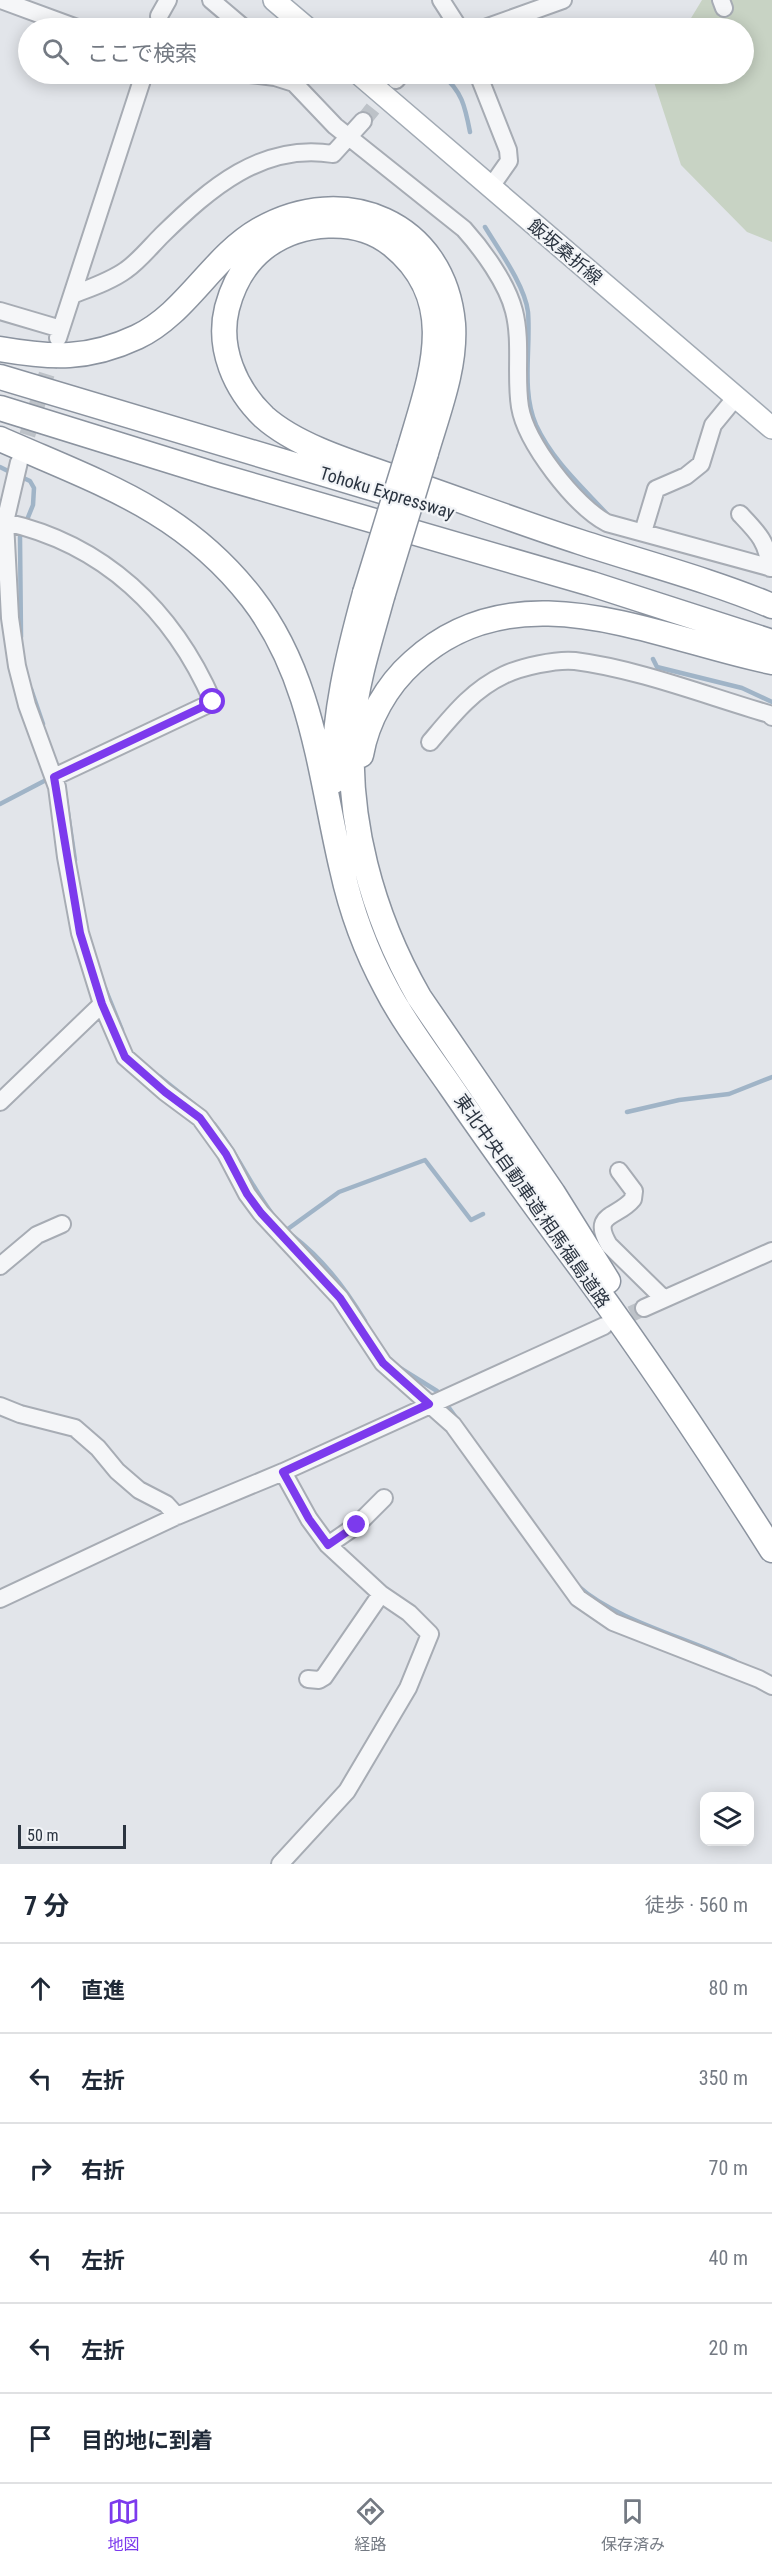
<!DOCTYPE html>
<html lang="ja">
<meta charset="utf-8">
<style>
:root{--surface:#fff;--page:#f2f2f3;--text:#1f2937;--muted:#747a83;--line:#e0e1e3;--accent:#7c3aed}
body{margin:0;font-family:"Roboto Condensed","Noto Sans JP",sans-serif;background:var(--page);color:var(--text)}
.controls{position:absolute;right:18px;bottom:18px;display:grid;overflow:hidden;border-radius:12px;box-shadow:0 3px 15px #0003}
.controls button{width:54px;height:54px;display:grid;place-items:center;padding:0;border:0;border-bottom:2px solid var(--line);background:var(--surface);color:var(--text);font:30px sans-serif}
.scale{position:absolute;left:18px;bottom:15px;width:108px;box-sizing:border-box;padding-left:6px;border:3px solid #2b3440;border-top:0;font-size:16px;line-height:21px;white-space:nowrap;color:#2b3440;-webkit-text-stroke:4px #f2f4f7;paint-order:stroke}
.stop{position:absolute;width:18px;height:18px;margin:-14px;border:4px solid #7c3aed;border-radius:50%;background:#fff}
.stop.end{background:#7c3aed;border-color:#fff;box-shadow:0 2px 6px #0008}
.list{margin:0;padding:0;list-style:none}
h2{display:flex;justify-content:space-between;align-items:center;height:78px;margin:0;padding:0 24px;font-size:26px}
h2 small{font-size:20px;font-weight:400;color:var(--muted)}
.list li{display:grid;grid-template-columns:39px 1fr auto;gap:18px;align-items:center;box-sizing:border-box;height:90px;padding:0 24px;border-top:2px solid var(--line)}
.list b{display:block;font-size:22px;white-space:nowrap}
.list em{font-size:20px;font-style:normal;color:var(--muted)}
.icon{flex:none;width:33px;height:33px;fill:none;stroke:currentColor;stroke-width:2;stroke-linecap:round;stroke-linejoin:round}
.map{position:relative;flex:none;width:772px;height:1864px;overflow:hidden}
.search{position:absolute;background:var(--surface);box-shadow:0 3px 15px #0003;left:18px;right:18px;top:18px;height:66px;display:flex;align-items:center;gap:15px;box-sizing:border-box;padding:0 21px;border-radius:33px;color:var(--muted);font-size:22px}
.sheet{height:618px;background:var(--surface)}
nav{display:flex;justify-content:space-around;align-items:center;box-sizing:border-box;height:84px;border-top:2px solid var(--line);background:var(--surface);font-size:16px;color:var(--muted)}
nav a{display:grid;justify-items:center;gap:3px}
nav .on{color:var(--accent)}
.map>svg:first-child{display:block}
.green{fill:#c8d3c4}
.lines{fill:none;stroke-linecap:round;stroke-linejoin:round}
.stream{stroke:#a0b4c7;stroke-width:4.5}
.minor-tunnel{stroke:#bdc2c8;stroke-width:16;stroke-dasharray:16 8;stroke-linecap:butt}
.minor-casing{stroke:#a7acb4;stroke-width:20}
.major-casing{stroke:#a2aab4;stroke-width:24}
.highway-casing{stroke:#8b939f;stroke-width:27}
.minor{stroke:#f5f6f8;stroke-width:16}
.major{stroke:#fff;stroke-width:21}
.highway{stroke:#fff;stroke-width:24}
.highway-bridge-casing{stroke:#8b939f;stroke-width:27;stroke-linecap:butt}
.highway-bridge{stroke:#fff;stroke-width:24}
.route{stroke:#7c3aed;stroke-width:8}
.labels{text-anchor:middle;stroke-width:4.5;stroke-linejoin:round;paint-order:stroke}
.street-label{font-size:18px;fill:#2b3440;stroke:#f2f4f7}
</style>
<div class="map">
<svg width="772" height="1864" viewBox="0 0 772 1864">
<rect width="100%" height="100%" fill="#e2e5ea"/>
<path class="green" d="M 702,0 L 772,0 L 772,242 L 747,232 L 681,165 L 654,82 L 659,74 L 744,74 L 744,28 L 685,28 Z"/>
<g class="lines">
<path class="stream" d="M 79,21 L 99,28
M 441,74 C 462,91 465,106 470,132
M 485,227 C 499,250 525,286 528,312 C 531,349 521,390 536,425 C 552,460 582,487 607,514
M 0,467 L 12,473
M 19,476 L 30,481 L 34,488 L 33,505 L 20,537 L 21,637
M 653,659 L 657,667 L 742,688 L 772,702
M 31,689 L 43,724
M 64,786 L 75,860
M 0,804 L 48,779
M 105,988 L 122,1030
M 160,1077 L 205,1113
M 627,1112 L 679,1100 L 729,1094 L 772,1077
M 214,1124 C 237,1153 251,1186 273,1215
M 285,1231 L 339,1192 L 425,1160 L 471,1220 L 483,1214
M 293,1236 C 323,1259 346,1289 365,1321
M 400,1368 L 437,1391 L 457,1419
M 578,1586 C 615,1620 688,1638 735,1661"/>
<path class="minor-tunnel" d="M 363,121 L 391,86
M 20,458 L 56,345
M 609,1324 L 644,1308"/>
<g class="minor-casing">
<path id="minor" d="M 1,0 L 77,28
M 211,0 L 244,28
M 441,0 L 459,28
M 721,0 L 724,8
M 159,16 L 168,0
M 485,28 L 563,0
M 250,74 L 275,77 L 294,83 L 335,126 L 464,229 C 482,249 507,283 514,311 C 522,342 515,376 520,407 C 526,443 575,506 607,523 L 772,568
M 478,74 L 508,150 L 509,161 L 490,188
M 396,80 L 401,74
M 72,295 C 90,288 111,281 126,270 C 139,261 151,246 162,235 C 209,189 262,142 333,154 L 363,121
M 0,311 L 61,329
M 58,338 L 144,74
M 740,514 C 758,533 767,541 770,568
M 0,528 L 5,522 L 19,462
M 643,532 L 656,489 L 686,476 L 701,464 L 713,425 L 736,397
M 430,742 C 452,716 472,690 504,675 C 521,667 556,659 575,661 C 638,669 707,696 769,714 L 772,717
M 54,777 L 213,702 C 173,610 104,544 5,522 L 10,618 L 17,666 L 27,705 L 57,787 L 66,857 L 80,933 L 102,1004 L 125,1057 L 165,1092 L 200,1118 L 226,1154 L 247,1194 L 261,1213 L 340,1298 L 383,1363 L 453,1425 L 578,1598 L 613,1622 L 759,1679 L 772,1686
M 0,1102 L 102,1004
M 619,1171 L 634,1191 L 633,1199 C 618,1218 590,1213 609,1245 L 664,1299
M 0,1266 L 37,1235 L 62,1224
M 644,1308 L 772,1251
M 0,1406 L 20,1414 L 75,1428 L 98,1448 L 117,1471 L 139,1490 L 166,1504 L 177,1516
M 328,1545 L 357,1525 L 384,1498
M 0,1599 L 177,1516 L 283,1472 L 604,1326
M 308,1679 L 319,1680 L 324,1677 L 381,1594
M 280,1864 L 347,1791 L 408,1688 L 430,1634 L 409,1613 L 381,1594 L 328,1545 L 309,1519 L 283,1472"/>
</g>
<g class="major-casing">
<path id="major" d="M 274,0 L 307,28
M 359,74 L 772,428"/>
</g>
<g class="highway-casing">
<path id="highway" d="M 0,349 C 52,358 88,360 137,337 C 186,314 212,257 259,230 C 344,181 444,222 453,324 C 456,367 438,412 426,453
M 0,377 L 415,501
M 0,408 L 216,475 L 592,584 L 772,642
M 0,439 C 99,483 183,509 252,598 C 313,677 320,776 342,869 C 351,910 366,951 386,988 C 404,1023 429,1055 451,1087 C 495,1151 541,1214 587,1276 C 652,1365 713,1457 772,1550
M 410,447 C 431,375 461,301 392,245 C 357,216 299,221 264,248 C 245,263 233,285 227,308 C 217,348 235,389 264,417 C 301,450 367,467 414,484 C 469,503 524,524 580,542 C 644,563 710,580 772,606
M 382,597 C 371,638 357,679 353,721 C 345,818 372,915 419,997 L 553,1193 L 608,1281
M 361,755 C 367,720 387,685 413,662 C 518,566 654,638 772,662
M 334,781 C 333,716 348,655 365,593"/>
</g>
<use href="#minor" class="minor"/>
<use href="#major" class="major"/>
<use href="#highway" class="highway"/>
<g class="highway-bridge-casing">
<path id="highway-bridge" d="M 365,593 L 410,447
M 382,597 L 426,453"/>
</g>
<use href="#highway-bridge" class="highway-bridge"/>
</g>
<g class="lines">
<path class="route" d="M 213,702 L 54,777 L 80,933 L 102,1004 L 125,1057 L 165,1092 L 200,1118 L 226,1154 L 247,1194 L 261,1213 L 340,1298 L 383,1363 L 429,1404 L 283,1472 L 309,1519 L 328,1545 L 357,1525"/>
</g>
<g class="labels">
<g class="street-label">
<text transform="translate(565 252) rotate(40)" y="6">飯坂桑折線</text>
<text transform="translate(387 493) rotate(17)" y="6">Tohoku Expressway</text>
<text transform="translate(532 1201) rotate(55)" y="6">東北中央自動車道;相馬福島道路</text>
</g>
</g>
</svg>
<div class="controls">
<button><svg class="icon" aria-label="layers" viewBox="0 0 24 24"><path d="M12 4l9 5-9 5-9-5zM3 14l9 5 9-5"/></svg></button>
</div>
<div class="scale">50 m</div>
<div class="stop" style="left:213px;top:702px"></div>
<div class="stop end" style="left:357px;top:1525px"></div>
<div class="search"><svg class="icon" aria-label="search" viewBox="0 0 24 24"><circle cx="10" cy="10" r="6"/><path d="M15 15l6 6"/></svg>ここで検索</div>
</div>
<section class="sheet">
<h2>7 分<small>徒歩 · 560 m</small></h2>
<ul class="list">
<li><svg class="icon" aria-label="ahead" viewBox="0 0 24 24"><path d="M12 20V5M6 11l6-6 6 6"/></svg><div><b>直進</b></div><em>80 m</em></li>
<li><svg class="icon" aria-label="left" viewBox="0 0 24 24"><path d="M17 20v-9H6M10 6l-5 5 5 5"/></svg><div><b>左折</b></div><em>350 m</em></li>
<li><svg class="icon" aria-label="right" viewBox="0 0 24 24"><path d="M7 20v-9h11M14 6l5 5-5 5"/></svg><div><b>右折</b></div><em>70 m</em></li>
<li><svg class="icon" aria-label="left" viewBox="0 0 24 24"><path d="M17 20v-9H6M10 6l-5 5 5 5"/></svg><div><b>左折</b></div><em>40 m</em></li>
<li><svg class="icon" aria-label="left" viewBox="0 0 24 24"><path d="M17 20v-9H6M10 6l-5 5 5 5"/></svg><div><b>左折</b></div><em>20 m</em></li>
<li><svg class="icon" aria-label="arrive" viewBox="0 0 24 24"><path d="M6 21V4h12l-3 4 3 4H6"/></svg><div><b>目的地に到着</b></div></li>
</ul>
</section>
<nav>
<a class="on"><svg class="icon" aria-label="map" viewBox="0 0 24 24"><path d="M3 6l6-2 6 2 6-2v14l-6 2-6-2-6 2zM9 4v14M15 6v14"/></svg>地図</a>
<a><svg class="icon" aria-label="directions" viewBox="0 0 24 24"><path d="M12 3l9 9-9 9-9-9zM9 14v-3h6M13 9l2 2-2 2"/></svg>経路</a>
<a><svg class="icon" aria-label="saved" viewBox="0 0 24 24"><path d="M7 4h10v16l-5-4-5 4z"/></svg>保存済み</a>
</nav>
